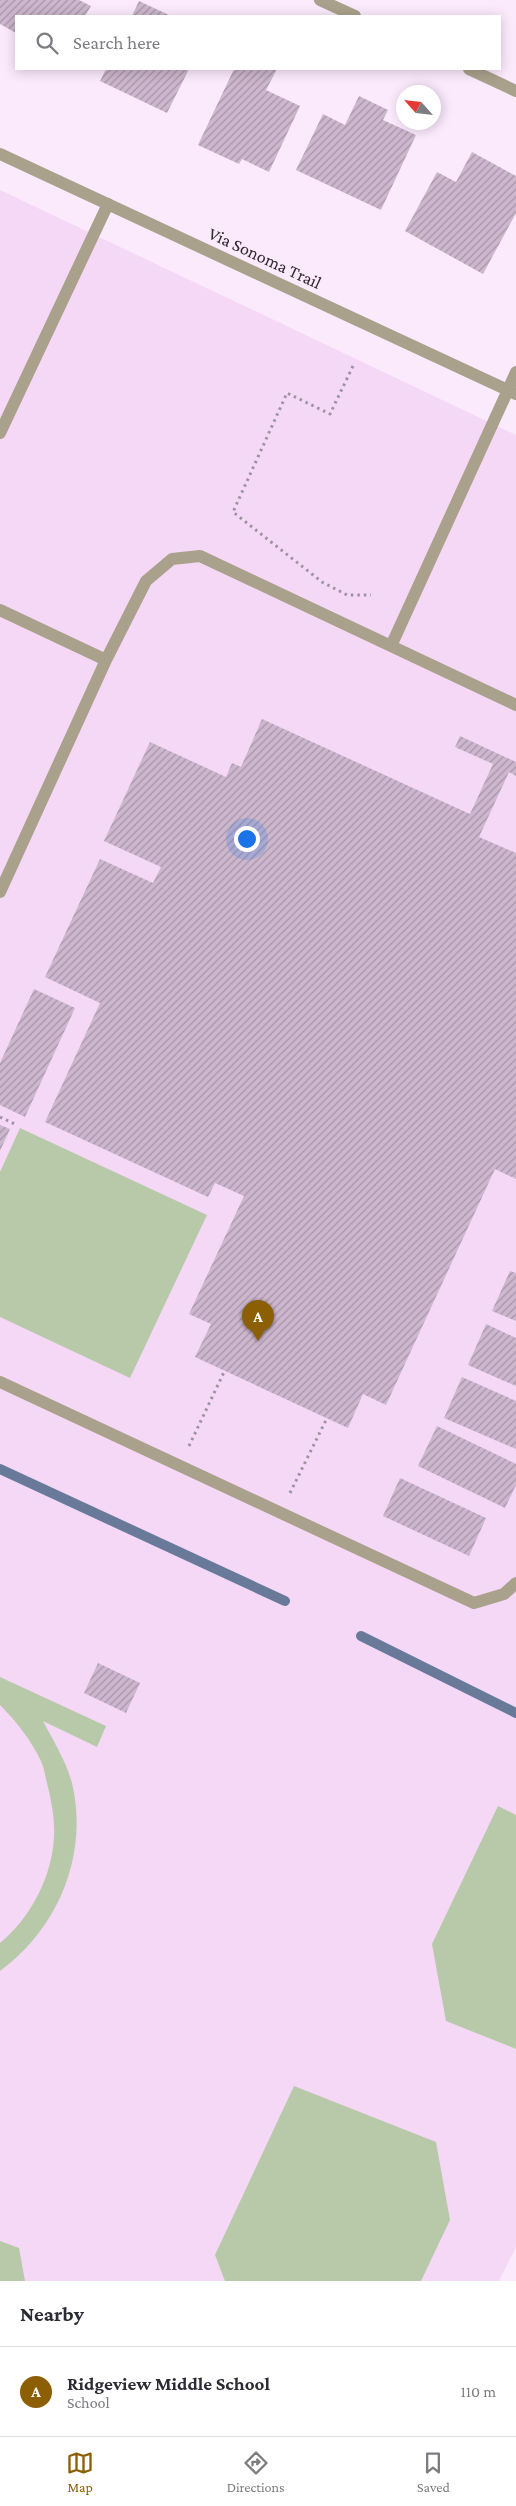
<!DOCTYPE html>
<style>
:root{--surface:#fff;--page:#f2f2f3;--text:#2b2b33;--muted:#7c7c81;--line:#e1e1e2;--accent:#8c5f04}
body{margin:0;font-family:"Crimson Pro",serif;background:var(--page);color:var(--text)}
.compass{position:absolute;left:396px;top:85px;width:45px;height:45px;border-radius:50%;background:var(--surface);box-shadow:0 2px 12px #0003;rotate:297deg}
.you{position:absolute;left:246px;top:838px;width:18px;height:18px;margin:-12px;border:4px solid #fff;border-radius:50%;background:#1a73e8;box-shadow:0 0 0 8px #1a73e833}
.badge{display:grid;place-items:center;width:32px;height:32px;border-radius:50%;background:var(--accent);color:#fff;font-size:16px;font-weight:700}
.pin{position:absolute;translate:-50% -41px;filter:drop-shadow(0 1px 2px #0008)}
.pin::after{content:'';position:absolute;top:26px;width:18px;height:15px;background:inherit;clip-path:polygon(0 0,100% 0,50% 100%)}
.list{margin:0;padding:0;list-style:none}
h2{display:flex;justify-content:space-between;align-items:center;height:65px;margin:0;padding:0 20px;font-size:21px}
h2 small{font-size:16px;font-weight:400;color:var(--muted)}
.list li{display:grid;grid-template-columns:32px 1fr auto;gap:15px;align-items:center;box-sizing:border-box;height:90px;padding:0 20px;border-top:1px solid var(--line)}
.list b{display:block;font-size:19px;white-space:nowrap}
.list p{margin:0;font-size:16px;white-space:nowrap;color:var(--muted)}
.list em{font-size:16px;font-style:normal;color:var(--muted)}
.icon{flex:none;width:28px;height:28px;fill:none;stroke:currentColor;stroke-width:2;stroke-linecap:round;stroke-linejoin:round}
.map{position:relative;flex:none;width:516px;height:2281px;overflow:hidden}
.search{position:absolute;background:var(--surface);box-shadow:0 2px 12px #0003;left:15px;right:15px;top:15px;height:55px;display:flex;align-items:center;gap:12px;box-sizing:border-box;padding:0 18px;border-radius:0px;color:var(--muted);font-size:19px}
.sheet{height:155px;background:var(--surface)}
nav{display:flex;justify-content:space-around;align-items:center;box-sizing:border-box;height:70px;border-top:1px solid var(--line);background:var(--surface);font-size:14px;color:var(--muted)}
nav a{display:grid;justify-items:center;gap:2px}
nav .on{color:var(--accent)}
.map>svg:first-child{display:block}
.built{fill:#f4d8f6}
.green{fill:#b8c9aa}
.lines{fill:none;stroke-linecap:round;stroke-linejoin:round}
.stream{stroke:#69799a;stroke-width:10}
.building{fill:url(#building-hatch)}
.path{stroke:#a093a1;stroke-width:3;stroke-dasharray:2.5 4;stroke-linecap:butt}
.service{stroke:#aaa18c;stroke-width:12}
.minor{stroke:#aaa18c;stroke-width:12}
.tertiary{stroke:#aaa18c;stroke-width:12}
.labels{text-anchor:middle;stroke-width:4;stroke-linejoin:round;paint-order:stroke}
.street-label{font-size:18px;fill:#332b34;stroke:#fbe9fc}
</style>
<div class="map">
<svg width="516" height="2281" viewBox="0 0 516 2281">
<defs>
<pattern id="building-hatch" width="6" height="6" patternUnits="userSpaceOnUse" patternTransform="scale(1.25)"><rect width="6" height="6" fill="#cdb7ce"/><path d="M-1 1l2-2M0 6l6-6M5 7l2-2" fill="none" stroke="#a795a8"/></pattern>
</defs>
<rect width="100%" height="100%" fill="#fbe9fc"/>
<path class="built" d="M 0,190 L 516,435 L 516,2247 L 499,2281 L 0,2281 Z"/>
<path class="green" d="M 20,1128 L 207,1215 L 130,1378 L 0,1317 L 0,1172 Z
M 0,1677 L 106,1726 L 97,1747 L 43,1721 C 54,1742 66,1761 72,1783 C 89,1855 58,1929 0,1971 L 0,1943 C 30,1919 53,1875 54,1836 C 55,1818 51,1800 47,1783 C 45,1776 44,1767 41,1761 C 31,1740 16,1721 0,1705 Z
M 498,1806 L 516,1815 L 516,2049 L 446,2021 L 432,1944 Z
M 294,2086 L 436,2142 L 450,2220 L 421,2281 L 225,2281 L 215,2255 Z
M 0,2241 L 19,2248 L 25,2281 L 0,2281 Z"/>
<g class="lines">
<path class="stream" d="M 0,1469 L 285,1601
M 361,1636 L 516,1713"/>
</g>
<path class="building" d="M 0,0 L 79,0 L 91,6 L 85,16 L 16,16 L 16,33 L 0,24 Z
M 139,1 L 171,16 L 132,16 Z
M 106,69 L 189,69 L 167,113 L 100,81 Z
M 234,69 L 277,69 L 266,90 L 300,106 L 269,172 L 242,159 L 239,164 L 198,145 Z
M 359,96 L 388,110 L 383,120 L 416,135 L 381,210 L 296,170 L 323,114 L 345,125 Z
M 472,152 L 516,176 L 516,213 L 483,274 L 405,231 L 437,172 L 456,182 Z
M 262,719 L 470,814 L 493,764 L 455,747 L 460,736 L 516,762 L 516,776 L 509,772 L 479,837 L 516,853 L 516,1179 L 495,1169 L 386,1405 L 363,1394 L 348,1428 L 195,1357 L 211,1324 L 189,1314 L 244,1196 L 215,1183 L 208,1197 L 45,1122 L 100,1003 L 45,977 L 100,859 L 153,883 L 161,867 L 104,841 L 150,742 L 226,777 L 232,763 L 241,767 Z
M 34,989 L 75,1008 L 25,1117 L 0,1105 L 0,1063 Z
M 0,1125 L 10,1129 L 0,1151 Z
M 510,1271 L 516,1273 L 516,1321 L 492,1311 Z
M 486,1324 L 516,1338 L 516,1386 L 468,1365 Z
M 462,1377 L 516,1401 L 516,1449 L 444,1418 Z
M 437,1426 L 516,1464 L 516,1485 L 505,1508 L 418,1466 Z
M 400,1478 L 486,1518 L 469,1556 L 383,1516 Z
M 98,1663 L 140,1683 L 126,1713 L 84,1693 Z"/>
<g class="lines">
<path class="path" d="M 353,366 L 330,414 L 287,393 L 233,512 L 322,582 L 347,595 L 371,595
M 0,1117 L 17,1125
M 189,1446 L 225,1370
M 290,1493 L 327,1418"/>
<path class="service" d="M 0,433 L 108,204
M 0,610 L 106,660
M 391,646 L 508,390
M 0,892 L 106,660 L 146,581 L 172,559 L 200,556 L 516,705
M 0,1382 L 474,1603 L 504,1594 L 516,1583"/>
<path class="minor" d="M 320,0 L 355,16
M 469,69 L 516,91
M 508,390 L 516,372"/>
<path class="tertiary" d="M 0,154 L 516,394"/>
</g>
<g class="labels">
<g class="street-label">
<text transform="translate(265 258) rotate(25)" y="6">Via Sonoma Trail</text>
</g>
</g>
</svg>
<svg class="compass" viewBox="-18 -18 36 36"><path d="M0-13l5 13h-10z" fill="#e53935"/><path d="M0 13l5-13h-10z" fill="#7c7c81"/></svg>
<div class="you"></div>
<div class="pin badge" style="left:258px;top:1341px">A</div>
<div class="search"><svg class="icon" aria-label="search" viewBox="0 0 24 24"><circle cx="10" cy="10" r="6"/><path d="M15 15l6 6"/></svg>Search here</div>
</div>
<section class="sheet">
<h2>Nearby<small></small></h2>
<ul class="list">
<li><span class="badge">A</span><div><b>Ridgeview Middle School</b><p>School</p></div><em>110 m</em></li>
</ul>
</section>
<nav>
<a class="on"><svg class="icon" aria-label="map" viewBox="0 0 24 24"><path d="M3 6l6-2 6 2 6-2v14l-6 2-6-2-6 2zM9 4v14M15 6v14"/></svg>Map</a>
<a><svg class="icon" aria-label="directions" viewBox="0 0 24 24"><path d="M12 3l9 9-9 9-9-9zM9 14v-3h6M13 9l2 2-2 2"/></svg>Directions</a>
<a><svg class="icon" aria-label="saved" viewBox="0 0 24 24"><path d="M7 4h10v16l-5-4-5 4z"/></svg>Saved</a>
</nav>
